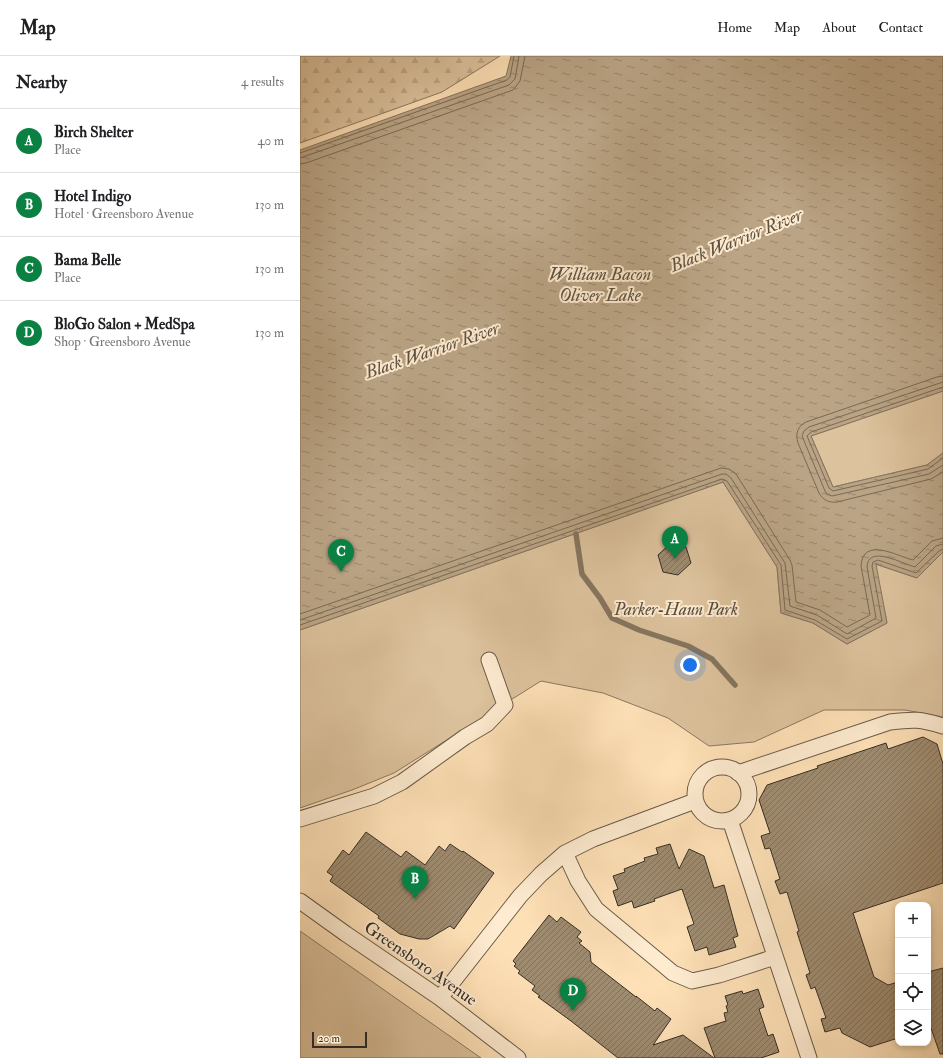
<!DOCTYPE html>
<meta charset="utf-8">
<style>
:root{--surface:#fff;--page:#f6f6f6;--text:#202124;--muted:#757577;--line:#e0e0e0;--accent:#0b8043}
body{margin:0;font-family:"IM FELL Double Pica",serif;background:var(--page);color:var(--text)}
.controls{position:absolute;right:12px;bottom:12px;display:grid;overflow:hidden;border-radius:8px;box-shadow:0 2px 6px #0003}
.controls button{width:36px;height:36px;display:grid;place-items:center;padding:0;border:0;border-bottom:1px solid var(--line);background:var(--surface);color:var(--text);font:20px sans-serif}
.scale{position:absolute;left:12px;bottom:10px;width:55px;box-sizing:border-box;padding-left:4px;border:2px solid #372f25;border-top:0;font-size:11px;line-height:14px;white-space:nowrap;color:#372f25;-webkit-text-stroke:3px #feebd0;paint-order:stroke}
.you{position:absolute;left:390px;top:609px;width:14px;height:14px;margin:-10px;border:3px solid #fff;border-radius:50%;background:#1a73e8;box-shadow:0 0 0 6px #1a73e833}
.badge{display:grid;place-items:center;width:26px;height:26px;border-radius:50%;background:var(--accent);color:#fff;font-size:13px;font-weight:700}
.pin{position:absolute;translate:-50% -33px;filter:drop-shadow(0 1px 2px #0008)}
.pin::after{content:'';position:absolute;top:21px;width:14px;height:12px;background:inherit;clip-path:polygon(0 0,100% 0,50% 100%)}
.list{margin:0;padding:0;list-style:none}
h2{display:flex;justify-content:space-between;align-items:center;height:52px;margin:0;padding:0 16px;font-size:17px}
h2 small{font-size:13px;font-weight:400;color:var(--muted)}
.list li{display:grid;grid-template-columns:26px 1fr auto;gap:12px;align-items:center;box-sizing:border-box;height:64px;padding:0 16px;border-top:1px solid var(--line)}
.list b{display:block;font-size:15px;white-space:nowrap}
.list p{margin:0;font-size:13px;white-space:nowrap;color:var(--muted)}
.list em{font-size:13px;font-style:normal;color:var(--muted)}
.icon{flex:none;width:22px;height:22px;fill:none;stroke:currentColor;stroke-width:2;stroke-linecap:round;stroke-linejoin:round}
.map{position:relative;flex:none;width:643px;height:1002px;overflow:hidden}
header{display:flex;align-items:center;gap:24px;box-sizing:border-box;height:56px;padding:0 20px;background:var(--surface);border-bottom:1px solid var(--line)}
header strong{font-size:19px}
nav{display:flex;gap:22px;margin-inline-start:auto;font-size:14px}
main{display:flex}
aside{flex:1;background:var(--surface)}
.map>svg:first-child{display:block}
.green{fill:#dcc29d;stroke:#8a7861}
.forest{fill:url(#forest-firs);stroke:#8a7861}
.water{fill:url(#water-ripples);stroke:#86755f}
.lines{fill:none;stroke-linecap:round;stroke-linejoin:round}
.shore{stroke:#786a55;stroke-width:1}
.stream{stroke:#86755f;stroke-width:5.5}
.building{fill:url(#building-hatch);stroke:#372f25}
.minor-casing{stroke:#695b49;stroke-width:17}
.minor{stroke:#feebd0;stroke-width:15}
.labels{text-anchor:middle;stroke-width:4;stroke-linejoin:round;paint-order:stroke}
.park-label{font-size:17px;font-style:italic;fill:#584c3d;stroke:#feebd0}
.street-label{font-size:17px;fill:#372f25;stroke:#feebd0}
.water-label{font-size:18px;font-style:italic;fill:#5e5242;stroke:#feebd0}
</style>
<header>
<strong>Map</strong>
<nav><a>Home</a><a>Map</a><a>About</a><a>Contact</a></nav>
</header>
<main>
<aside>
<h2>Nearby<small>4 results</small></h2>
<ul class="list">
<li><span class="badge">A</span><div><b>Birch Shelter</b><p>Place</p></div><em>40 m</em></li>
<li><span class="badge">B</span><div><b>Hotel Indigo</b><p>Hotel · Greensboro Avenue</p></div><em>130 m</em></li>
<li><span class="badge">C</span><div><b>Bama Belle</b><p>Place</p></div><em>130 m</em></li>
<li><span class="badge">D</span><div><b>BloGo Salon + MedSpa</b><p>Shop · Greensboro Avenue</p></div><em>130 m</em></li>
</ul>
</aside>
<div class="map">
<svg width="643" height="1002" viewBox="0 0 643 1002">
<defs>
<pattern id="forest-firs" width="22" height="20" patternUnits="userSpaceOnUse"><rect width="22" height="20" fill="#dcc29d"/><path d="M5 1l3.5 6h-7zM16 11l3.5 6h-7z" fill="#bda787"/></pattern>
<pattern id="water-ripples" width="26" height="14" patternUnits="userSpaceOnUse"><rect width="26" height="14" fill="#baa485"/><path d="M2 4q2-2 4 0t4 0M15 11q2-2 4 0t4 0" fill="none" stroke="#98866d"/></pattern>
<pattern id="building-hatch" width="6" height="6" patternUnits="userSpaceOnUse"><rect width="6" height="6" fill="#9e8b70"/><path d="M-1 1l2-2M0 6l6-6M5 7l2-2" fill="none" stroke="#82725c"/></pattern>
</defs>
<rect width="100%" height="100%" fill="#fee0b6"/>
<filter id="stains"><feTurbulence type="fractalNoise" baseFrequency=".005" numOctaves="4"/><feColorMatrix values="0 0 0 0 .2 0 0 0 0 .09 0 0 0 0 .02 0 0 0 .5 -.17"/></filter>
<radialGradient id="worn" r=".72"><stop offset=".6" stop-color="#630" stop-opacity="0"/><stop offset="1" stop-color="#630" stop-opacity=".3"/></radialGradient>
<path class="green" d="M 643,335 L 643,397 L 627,409 L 533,431 L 511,380 Z
M 423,426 L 477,511 L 481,557 L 513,567 L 547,588 L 587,567 L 575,508 L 617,522 L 643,496 L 643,661 L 605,654 L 524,654 L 454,686 L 409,690 L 368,662 L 303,637 L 241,625 L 94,717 L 52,734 L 0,752 L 0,574 Z
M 0,875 L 181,1002 L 0,1002 Z"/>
<path class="forest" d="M 0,0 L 200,0 L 142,36 L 0,87 Z"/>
<path class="water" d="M 211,0 L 643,0 L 643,335 L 511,380 L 533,431 L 627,409 L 643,397 L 643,496 L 617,522 L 576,508 L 587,567 L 547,588 L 513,567 L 481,557 L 477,511 L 423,426 L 0,574 L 0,94 L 206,20 Z"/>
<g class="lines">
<path class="shore" d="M 0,97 L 207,24 L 210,21 L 214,0
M 0,102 L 209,29 L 215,23 L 219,0
M 0,108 L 6,107 L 213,34 L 220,25 L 225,0
M 643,320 L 637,321 L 506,366 C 498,370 495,377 498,387 L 519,437 C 523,444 529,447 537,446 L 631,423 L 643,416
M 643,326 L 509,371 L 504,375 L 502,380 L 525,435 L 527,438 L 532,440 L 629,418 L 643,409
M 643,331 L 511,376 L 507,380 L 529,432 L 533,435 L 628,413 L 643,402
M 0,558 L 421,412 L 429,413 L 436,418 L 490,504 L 492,509 L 496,546 L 520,554 L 547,571 L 570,559 L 561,510 C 563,480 597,500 613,504 L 632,485 L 643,482
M 0,564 L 422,418 L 426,418 L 431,422 L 485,507 L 490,550 L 517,559 L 547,578 L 576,562 L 567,511 C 568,488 603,508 615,511 L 636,490 L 643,488
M 0,569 L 422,423 L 427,425 L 481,509 L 485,554 L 515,564 L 547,583 L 582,565 L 572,510 L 573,506 L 578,504 L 616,517 L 639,495 L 643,493"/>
<path class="stream" d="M 276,478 L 282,518 L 300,542 L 312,562 L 339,574 L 388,590 L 412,603 L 435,629"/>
</g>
<path class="building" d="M 371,487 L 386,491 L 391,507 L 378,519 L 363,516 L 358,499 Z
M 623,681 L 637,688 L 643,708 L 643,827 L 553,857 L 574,921 L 588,929 L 598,926 L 598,982 L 570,991 L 542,977 L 540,972 L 525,976 L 521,963 L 526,962 L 515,931 L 511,933 L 506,919 L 510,917 L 497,876 L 499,875 L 487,836 L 480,838 L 475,825 L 480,823 L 470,792 L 465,793 L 461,780 L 470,777 L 459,744 L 467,729 L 518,712 L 517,710 L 586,687 L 588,693 Z
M 66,776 L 101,801 L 106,795 L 125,809 L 139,790 L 145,795 L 150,788 L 162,796 L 163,795 L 194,817 L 154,873 L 150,870 L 128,883 L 119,883 L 100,878 L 78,862 L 79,860 L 30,825 L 33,820 L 27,816 L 43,794 L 49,799 Z
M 370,788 L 379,813 L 389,793 L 404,800 L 414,832 L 424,829 L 438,880 L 433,882 L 436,891 L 409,899 L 407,891 L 395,895 L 387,871 L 394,868 L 382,833 L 354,843 L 355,845 L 334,852 L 332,845 L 318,850 L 313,835 L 318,833 L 313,820 L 325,816 L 324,813 L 345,805 L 344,802 L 358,798 L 356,792 Z
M 249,859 L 257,866 L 261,861 L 281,876 L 277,881 L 282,885 L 279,887 L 290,896 L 291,906 L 336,941 L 336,940 L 355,955 L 357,952 L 371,963 L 353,989 L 383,979 L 414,1002 L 318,1002 L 271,965 L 238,941 L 240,940 L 232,934 L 235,930 L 218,917 L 220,915 L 214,910 L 216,908 L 213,905 Z
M 643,912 L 643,998 L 640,998 L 631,972 L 628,973 L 628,916 Z
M 458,933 L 464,951 L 459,953 L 468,980 L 473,978 L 479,996 L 461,1002 L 415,1002 L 404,972 L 426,965 L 424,957 L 428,956 L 426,950 L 428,949 L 425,940 L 442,935 L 443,938 Z"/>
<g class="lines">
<g class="minor-casing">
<path id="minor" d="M395 738a27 27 0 1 1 54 0a27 27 0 1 1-54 0Z
M 438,717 L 590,666 C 614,663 620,663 643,670
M 0,763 L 74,740 L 102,726 L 165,681 L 187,668 L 205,649 L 189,604
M 430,764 L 509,1002
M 265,797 L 278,825 L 296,853 L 373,917 L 392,925 L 419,919 L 475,901
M 0,845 L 46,878 L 140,942 L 218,1002
M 140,942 L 220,840 L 241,818 L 265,797 L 293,783 L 395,745"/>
</g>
<use href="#minor" class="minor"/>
</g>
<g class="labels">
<g class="park-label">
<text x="376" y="559">Parker-Haun Park</text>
</g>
<g class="street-label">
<text transform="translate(121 907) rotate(35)" y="6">Greensboro Avenue</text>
</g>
<g class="water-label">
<text transform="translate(436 184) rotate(-22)" y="6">Black Warrior River</text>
<text x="300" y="224">William Bacon<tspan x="300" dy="21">Oliver Lake</tspan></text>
<text transform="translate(132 294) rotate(-19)" y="6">Black Warrior River</text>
</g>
</g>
<rect width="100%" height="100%" filter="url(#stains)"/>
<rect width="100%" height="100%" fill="url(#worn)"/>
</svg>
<div class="controls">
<button>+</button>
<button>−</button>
<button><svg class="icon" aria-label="locate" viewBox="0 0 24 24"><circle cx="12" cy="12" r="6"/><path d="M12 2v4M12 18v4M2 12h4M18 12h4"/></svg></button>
<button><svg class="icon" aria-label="layers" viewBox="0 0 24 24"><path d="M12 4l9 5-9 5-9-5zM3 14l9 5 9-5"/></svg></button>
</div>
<div class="scale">20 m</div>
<div class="you"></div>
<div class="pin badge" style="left:375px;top:503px">A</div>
<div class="pin badge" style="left:115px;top:843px">B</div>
<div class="pin badge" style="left:41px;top:516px">C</div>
<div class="pin badge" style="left:273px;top:955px">D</div>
</div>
</main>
